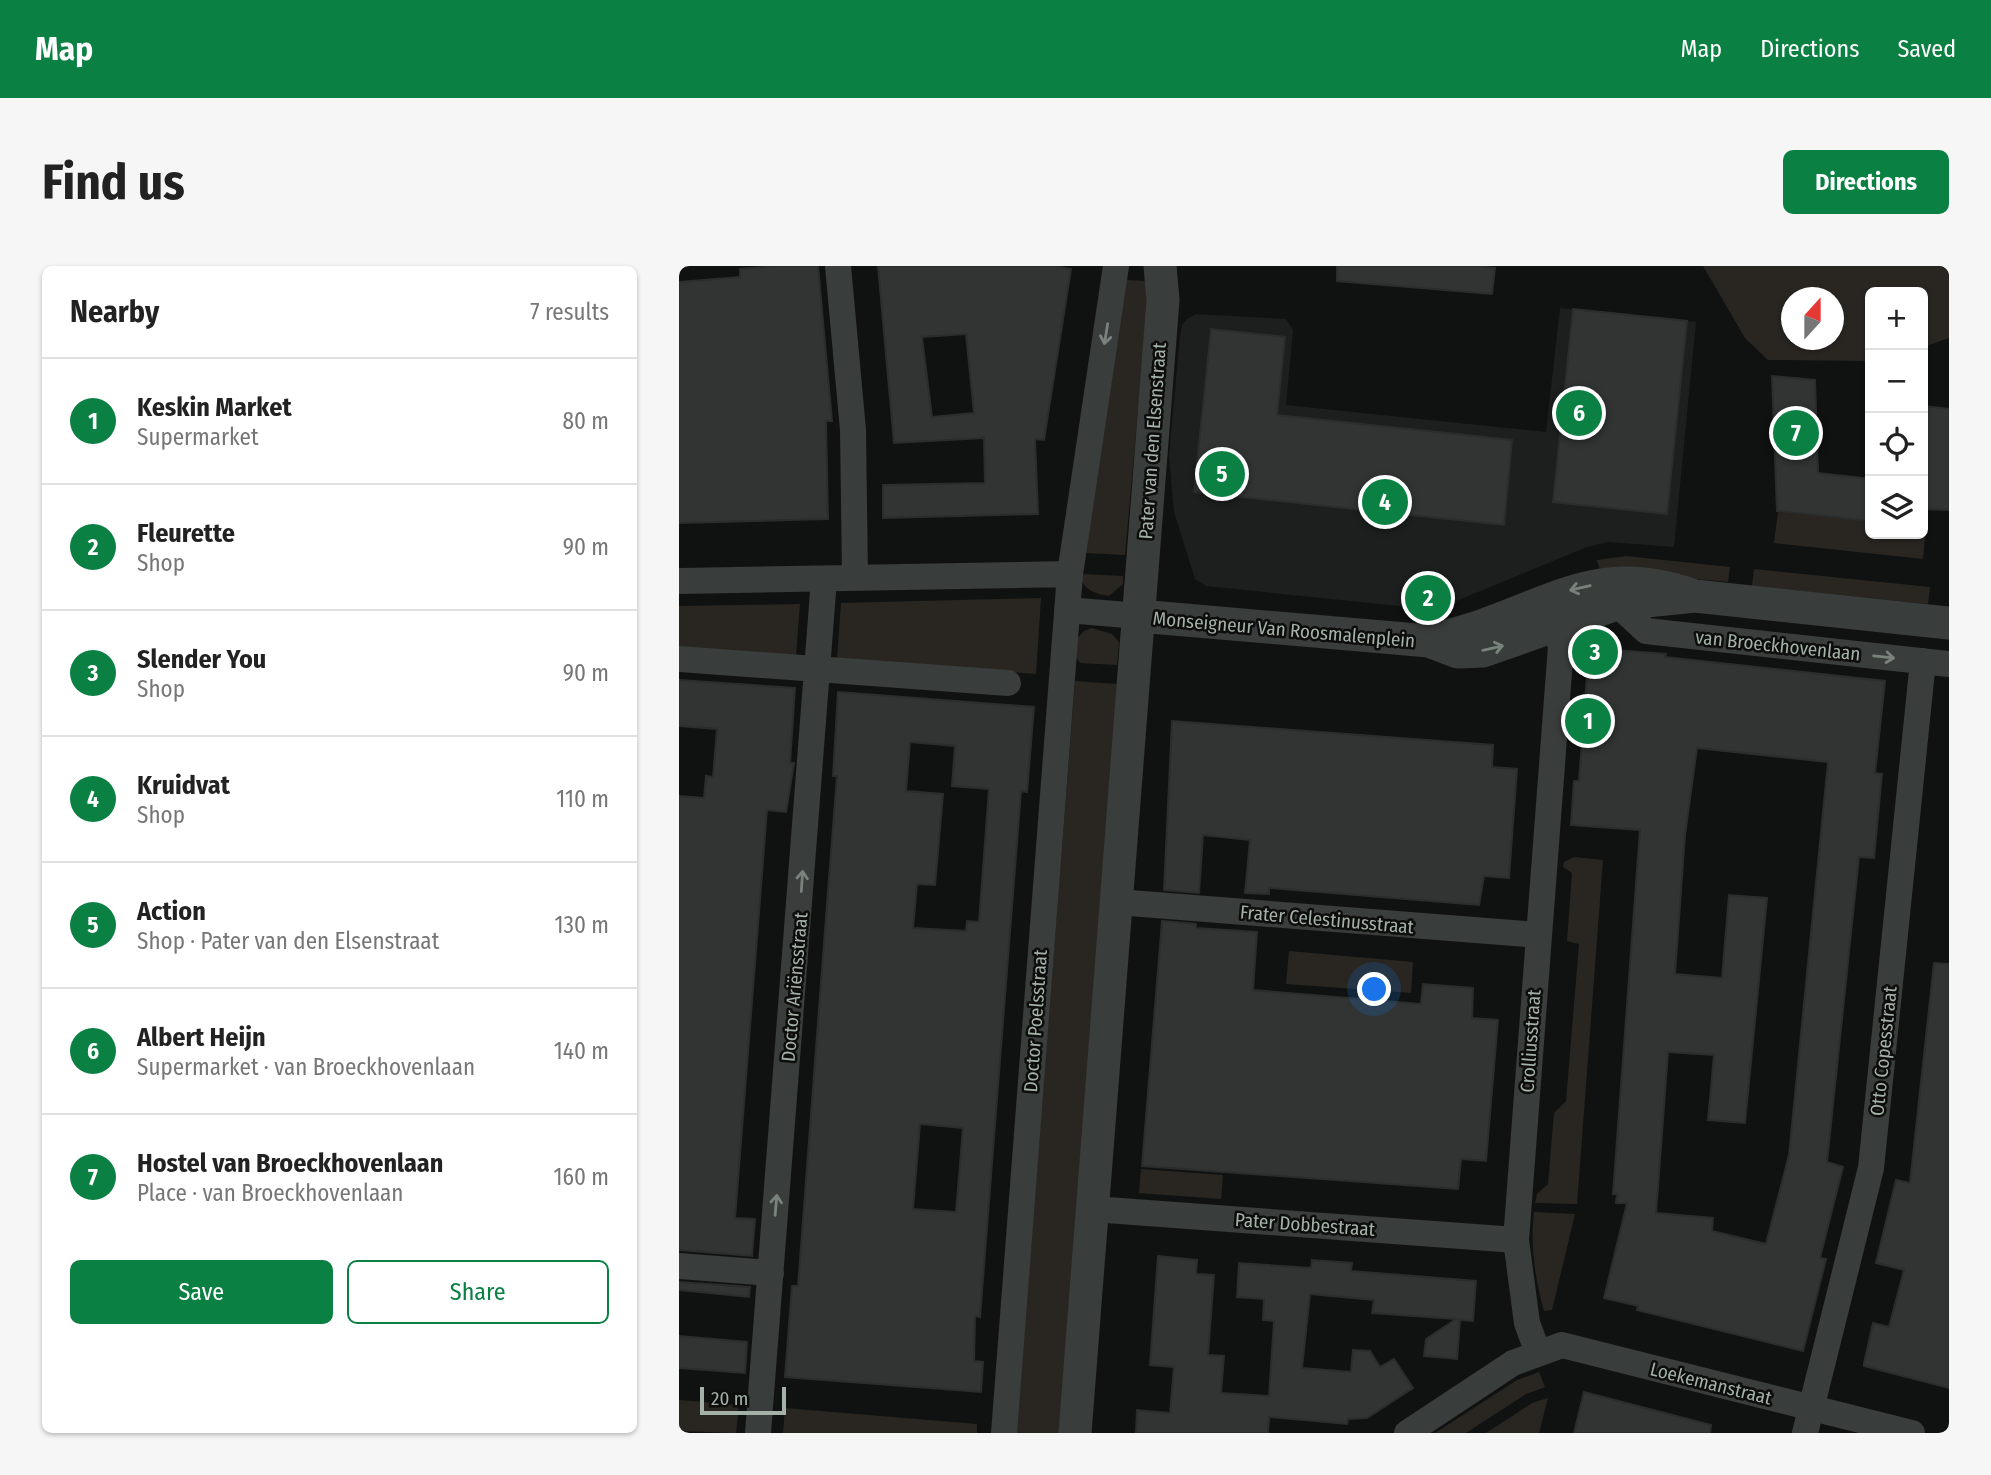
<!DOCTYPE html>
<meta charset="utf-8">
<style>
:root{--surface:#fff;--page:#f6f6f6;--text:#222;--muted:#767676;--line:#e0e0e0;--accent:#0b8043}
body{margin:0;font-family:"Fira Sans Condensed",sans-serif;background:var(--page);color:var(--text)}
.controls{position:absolute;right:21px;top:21px;display:grid;overflow:hidden;border-radius:10px;box-shadow:0 2px 5px #0004}
.controls button{width:63px;height:63px;display:grid;place-items:center;padding:0;border:0;border-bottom:2px solid var(--line);background:var(--surface);color:var(--text);font:35px sans-serif}
.compass{position:absolute;left:1102px;top:21px;width:63px;height:63px;border-radius:50%;background:var(--surface);box-shadow:0 2px 5px #0004;rotate:21deg}
.scale{position:absolute;left:21px;bottom:18px;width:86px;box-sizing:border-box;padding-left:7px;border:4px solid #a3b1a7;border-top:0;font-size:19px;line-height:24px;white-space:nowrap;color:#a3b1a7;-webkit-text-stroke:5px #0c0d0c;paint-order:stroke}
.you{position:absolute;left:696px;top:724px;width:24px;height:24px;margin:-18px;border:5px solid #fff;border-radius:50%;background:#1a73e8;box-shadow:0 0 0 10px #1a73e833}
.badge{display:grid;place-items:center;width:46px;height:46px;border-radius:50%;background:var(--accent);color:#fff;font-size:23px;font-weight:700}
.pin{position:absolute;translate:-50% -50%;border:4px solid #fff;box-shadow:0 2px 7px #0006}
.list{margin:0;padding:0;list-style:none}
h2{display:flex;justify-content:space-between;align-items:center;height:91px;margin:0;padding:0 28px;font-size:30px}
h2 small{font-size:23px;font-weight:400;color:var(--muted)}
.list li{display:grid;grid-template-columns:46px 1fr auto;gap:21px;align-items:center;box-sizing:border-box;height:126px;padding:0 28px;border-top:2px solid var(--line)}
.list b{display:block;font-size:26px;white-space:nowrap}
.list p{margin:0;font-size:23px;white-space:nowrap;color:var(--muted)}
.list em{font-size:23px;font-style:normal;color:var(--muted)}
.actions{display:flex;gap:14px;padding:21px 28px}
.actions a{flex:1;padding:16px 0;border:2px solid var(--accent);border-radius:10px;text-align:center;font-size:24px;color:var(--accent)}
.actions .main{background:var(--accent);color:#fff}
.icon{flex:none;width:38px;height:38px;fill:none;stroke:currentColor;stroke-width:2;stroke-linecap:round;stroke-linejoin:round}
.map{position:relative;flex:none;width:1270px;height:1167px;overflow:hidden;border-radius:10px}
header{display:flex;align-items:center;gap:42px;box-sizing:border-box;height:98px;padding:0 35px;background:var(--accent);color:#fff}
header strong{font-size:33px}
nav{display:flex;gap:38px;margin-inline-start:auto;font-size:24px}
.intro{display:flex;align-items:center;justify-content:space-between;box-sizing:border-box;height:168px;padding:0 42px}
h1{margin:0;font-size:49px}
.button{padding:18px 32px;border-radius:10px;background:var(--accent);color:#fff;font-size:24px;font-weight:700}
main{display:flex;gap:42px;padding:0 42px}
aside{flex:1;background:var(--surface);border-radius:10px;box-shadow:0 2px 5px #0004}
.map>svg:first-child{display:block}
.built{fill:#1d1e1e}
.green{fill:#292621;fill-rule:evenodd}
.building{fill:#313432;stroke:#2b2d2c;stroke-width:2;fill-rule:evenodd}
.lines{fill:none;stroke-linecap:round;stroke-linejoin:round}
.minor{stroke:#393d3b;stroke-width:26}
.tertiary{stroke:#393d3b;stroke-width:33}
.oneway{stroke:#79837c}
.labels{text-anchor:middle;stroke-width:5;stroke-linejoin:round;paint-order:stroke}
.street-label{font-size:19px;fill:#a3b1a7;stroke:#0c0d0c}
</style>
<header>
<strong>Map</strong>
<nav><a>Map</a><a>Directions</a><a>Saved</a></nav>
</header>
<div class="intro"><h1>Find us</h1><a class="button">Directions</a></div>
<main>
<aside>
<h2>Nearby<small>7 results</small></h2>
<ul class="list">
<li><span class="badge">1</span><div><b>Keskin Market</b><p>Supermarket</p></div><em>80 m</em></li>
<li><span class="badge">2</span><div><b>Fleurette</b><p>Shop</p></div><em>90 m</em></li>
<li><span class="badge">3</span><div><b>Slender You</b><p>Shop</p></div><em>90 m</em></li>
<li><span class="badge">4</span><div><b>Kruidvat</b><p>Shop</p></div><em>110 m</em></li>
<li><span class="badge">5</span><div><b>Action</b><p>Shop · Pater van den Elsenstraat</p></div><em>130 m</em></li>
<li><span class="badge">6</span><div><b>Albert Heijn</b><p>Supermarket · van Broeckhovenlaan</p></div><em>140 m</em></li>
<li><span class="badge">7</span><div><b>Hostel van Broeckhovenlaan</b><p>Place · van Broeckhovenlaan</p></div><em>160 m</em></li>
</ul>
<div class="actions"><a class="main">Save</a><a>Share</a></div>
</aside>
<div class="map">
<svg width="1270" height="1167" viewBox="0 0 1270 1167">
<rect width="100%" height="100%" fill="#101211"/>
<path class="built" d="M 881,42 L 1017,56 L 995,281 L 929,276 L 908,281 L 765,340 L 749,343 L 527,320 L 516,313 L 495,246 L 490,190 L 501,69 L 503,59 L 508,53 L 517,48 L 607,53 L 614,64 L 607,139 L 867,166 Z"/>
<path class="green" d="M 1024,0 L 1270,0 L 1270,72 L 1244,81 L 1244,26 L 1191,26 L 1191,95 L 1089,94 L 1066,72 ZM 1112,32 L 1154,32 L 1154,74 L 1112,74 Z
M 448,14 L 466,15 L 469,33 L 446,289 L 405,287 Z
M 1099,246 L 1191,255 L 1191,268 L 1244,268 L 1244,261 L 1247,261 L 1244,293 L 1095,277 Z
M 947,290 L 1051,301 L 1049,316 L 947,306 L 922,308 L 918,294 Z
M 1075,303 L 1251,321 L 1249,338 L 1073,320 Z
M 403,308 L 444,310 L 444,318 L 430,330 C 418,328 410,326 403,316 Z
M 362,332 L 357,408 L 158,393 L 162,337 Z
M 121,338 L 117,389 L 0,381 L 0,340 Z
M 413,362 L 433,368 L 440,376 L 438,399 L 401,397 L 396,390 L 397,374 L 405,365 Z
M 396,415 L 438,418 L 381,1167 L 337,1167 Z
M 895,591 L 924,594 L 898,938 L 856,937 L 858,928 L 869,918 L 875,847 L 887,835 L 900,678 L 888,675 L 893,607 L 884,601 L 885,596 Z
M 610,685 L 734,696 L 732,727 L 607,718 Z
M 462,903 L 544,909 L 542,933 L 460,927 Z
M 855,946 L 896,948 L 873,1044 L 865,1045 C 856,1012 851,980 855,946 Z
M 860,1106 L 866,1121 L 847,1128 L 787,1167 L 756,1167 L 838,1114 Z
M 869,1132 L 860,1167 L 807,1167 L 853,1137 Z
M 0,1134 L 60,1139 L 57,1167 L 0,1165 Z
M 106,1142 L 298,1158 L 298,1167 L 104,1167 Z"/>
<path class="building" d="M 97,0 L 139,0 L 153,155 L 147,155 L 149,253 L 0,257 L 0,16 L 61,11 L 61,3 Z
M 199,0 L 375,0 L 392,3 L 365,174 L 356,173 L 359,248 L 204,252 L 204,219 L 306,217 L 305,172 L 215,177 ZM 287,68 L 295,147 L 253,151 L 243,71 Z
M 658,0 L 798,0 L 816,2 L 813,28 L 658,15 Z
M 894,43 L 1008,55 L 988,248 L 874,236 Z
M 532,63 L 606,71 L 598,149 L 833,174 L 825,259 L 515,226 Z
M 1093,110 L 1136,114 L 1139,207 L 1191,213 L 1191,255 L 1098,245 Z
M 1244,140 L 1270,143 L 1270,244 L 1244,243 Z
M 910,382 L 987,388 L 986,391 L 1206,415 L 1196,507 L 1203,508 L 1195,592 L 1180,591 L 1148,896 L 1164,901 L 1141,992 L 1147,993 L 1124,1085 L 958,1044 L 959,1040 L 925,1032 L 948,937 L 937,937 L 938,928 L 934,928 L 961,564 L 892,559 L 895,515 L 900,515 ZM 1018,482 L 1149,496 L 1110,889 L 1087,978 L 1033,965 L 1034,952 L 977,947 L 989,786 L 1035,789 L 1029,854 L 1066,857 L 1088,632 L 1050,629 L 1043,712 L 996,708 L 1006,569 Z
M 0,414 L 116,422 L 111,497 L 115,497 L 107,546 L 88,544 L 56,952 L 76,953 L 73,990 L 0,984 L 0,530 L 25,532 L 27,510 L 34,511 L 38,463 L 0,460 Z
M 159,426 L 355,441 L 348,526 L 342,525 L 301,1051 L 296,1050 L 295,1095 L 304,1096 L 302,1126 L 106,1111 L 113,1020 L 119,1020 L 146,664 L 158,510 L 154,510 ZM 231,476 L 276,480 L 273,520 L 310,523 L 300,656 L 288,655 L 287,665 L 234,662 L 238,618 L 256,619 L 264,528 L 227,525 ZM 241,858 L 284,862 L 277,946 L 234,943 Z
M 493,455 L 814,479 L 813,501 L 838,503 L 830,612 L 805,610 L 800,639 L 590,622 L 590,628 L 566,627 L 571,574 L 524,569 L 520,627 L 485,624 Z
M 483,655 L 517,658 L 517,662 L 578,666 L 574,724 L 742,738 L 744,718 L 794,722 L 793,752 L 819,754 L 807,895 L 782,893 L 779,923 L 463,900 Z
M 1255,697 L 1270,698 L 1270,1122 L 1185,1100 L 1185,1097 L 1194,1057 L 1210,1061 L 1225,1004 L 1197,997 L 1217,914 L 1231,917 Z
M 479,990 L 518,994 L 517,1008 L 535,1009 L 529,1089 L 545,1090 L 542,1127 L 590,1130 L 595,1055 L 584,1054 L 585,1033 L 558,1031 L 560,997 L 632,1002 L 633,994 L 673,997 L 672,1005 L 797,1015 L 794,1055 L 781,1054 L 778,1093 L 745,1090 L 747,1073 L 777,1053 L 693,1047 L 695,1034 L 631,1028 L 623,1102 L 672,1106 L 674,1084 L 691,1085 L 701,1101 L 715,1093 L 734,1122 L 688,1152 L 669,1153 L 668,1158 L 590,1151 L 589,1167 L 457,1167 L 458,1144 L 491,1147 L 495,1101 L 471,1099 Z
M 0,1016 L 71,1021 L 70,1031 L 0,1024 Z
M 0,1070 L 68,1076 L 66,1107 L 0,1102 Z
M 905,1126 L 1032,1159 L 1031,1167 L 895,1167 Z"/>
<g class="lines">
<path class="minor" d="M 159,0 L 174,164 L 176,311
M 0,315 L 391,308
M 938,338 L 967,365 L 1270,398
M 388,344 L 460,350
M 0,393 L 329,417
M 438,636 L 859,669
M 414,943 L 837,974
M 0,1000 L 92,1007
M 859,1087 L 848,1057 L 837,974 L 882,380 L 869,343
M 79,1167 L 145,313
M 325,1167 L 391,308 L 437,0
M 728,1167 L 834,1097 L 883,1079 L 1233,1167
M 1126,1167 L 1192,902 L 1244,395"/>
<path class="tertiary" d="M 460,350 L 750,375 L 779,386 L 804,385 L 938,338 L 1016,330
M 750,375 C 767,370 785,366 802,360 C 884,331 926,298 1016,330 L 1270,357
M 396,1167 L 484,34 L 481,0"/>
</g>
<defs><path id="oneway-shaft" d="M-6 0H5M1.5-3L5.5 0L1.5 3" fill="none" stroke-width="1.6" stroke-linecap="round" stroke-linejoin="round" transform="scale(1.75)"/></defs>
<g class="oneway">
<use href="#oneway-shaft" transform="translate(427 68) rotate(99)"/>
<use href="#oneway-shaft" transform="translate(901 322) rotate(167)"/>
<use href="#oneway-shaft" transform="translate(814 382) rotate(-13)"/>
<use href="#oneway-shaft" transform="translate(1205 391) rotate(6)"/>
<use href="#oneway-shaft" transform="translate(123 615) rotate(-86)"/>
<use href="#oneway-shaft" transform="translate(97 939) rotate(-85)"/>
</g>
<g class="labels">
<g class="street-label">
<text transform="translate(473 175) rotate(-86)" y="7">Pater van den Elsenstraat</text>
<text transform="translate(605 363) rotate(5)" y="7">Monseigneur Van Roosmalenplein</text>
<text transform="translate(1099 379) rotate(6)" y="7">van Broeckhovenlaan</text>
<text transform="translate(648 653) rotate(5)" y="7">Frater Celestinusstraat</text>
<text transform="translate(115 721) rotate(-85)" y="7">Doctor Ariënsstraat</text>
<text transform="translate(356 755) rotate(-86)" y="7">Doctor Poelsstraat</text>
<text transform="translate(851 775) rotate(-86)" y="7">Crolliusstraat</text>
<text transform="translate(1204 785) rotate(-84)" y="7">Otto Copesstraat</text>
<text transform="translate(626 958) rotate(4)" y="7">Pater Dobbestraat</text>
<text transform="translate(1032 1117) rotate(14)" y="7">Loekemanstraat</text>
</g>
</g>
</svg>
<div class="controls">
<button>+</button>
<button>−</button>
<button><svg class="icon" aria-label="locate" viewBox="0 0 24 24"><circle cx="12" cy="12" r="6"/><path d="M12 2v4M12 18v4M2 12h4M18 12h4"/></svg></button>
<button><svg class="icon" aria-label="layers" viewBox="0 0 24 24"><path d="M12 4l9 5-9 5-9-5zM3 14l9 5 9-5"/></svg></button>
</div>
<svg class="compass" viewBox="-18 -18 36 36"><path d="M0-13l5 13h-10z" fill="#e53935"/><path d="M0 13l5-13h-10z" fill="#767676"/></svg>
<div class="scale">20 m</div>
<div class="you"></div>
<div class="pin badge" style="left:909px;top:455px">1</div>
<div class="pin badge" style="left:749px;top:332px">2</div>
<div class="pin badge" style="left:916px;top:386px">3</div>
<div class="pin badge" style="left:706px;top:236px">4</div>
<div class="pin badge" style="left:543px;top:208px">5</div>
<div class="pin badge" style="left:900px;top:147px">6</div>
<div class="pin badge" style="left:1117px;top:167px">7</div>
</div>
</main>
